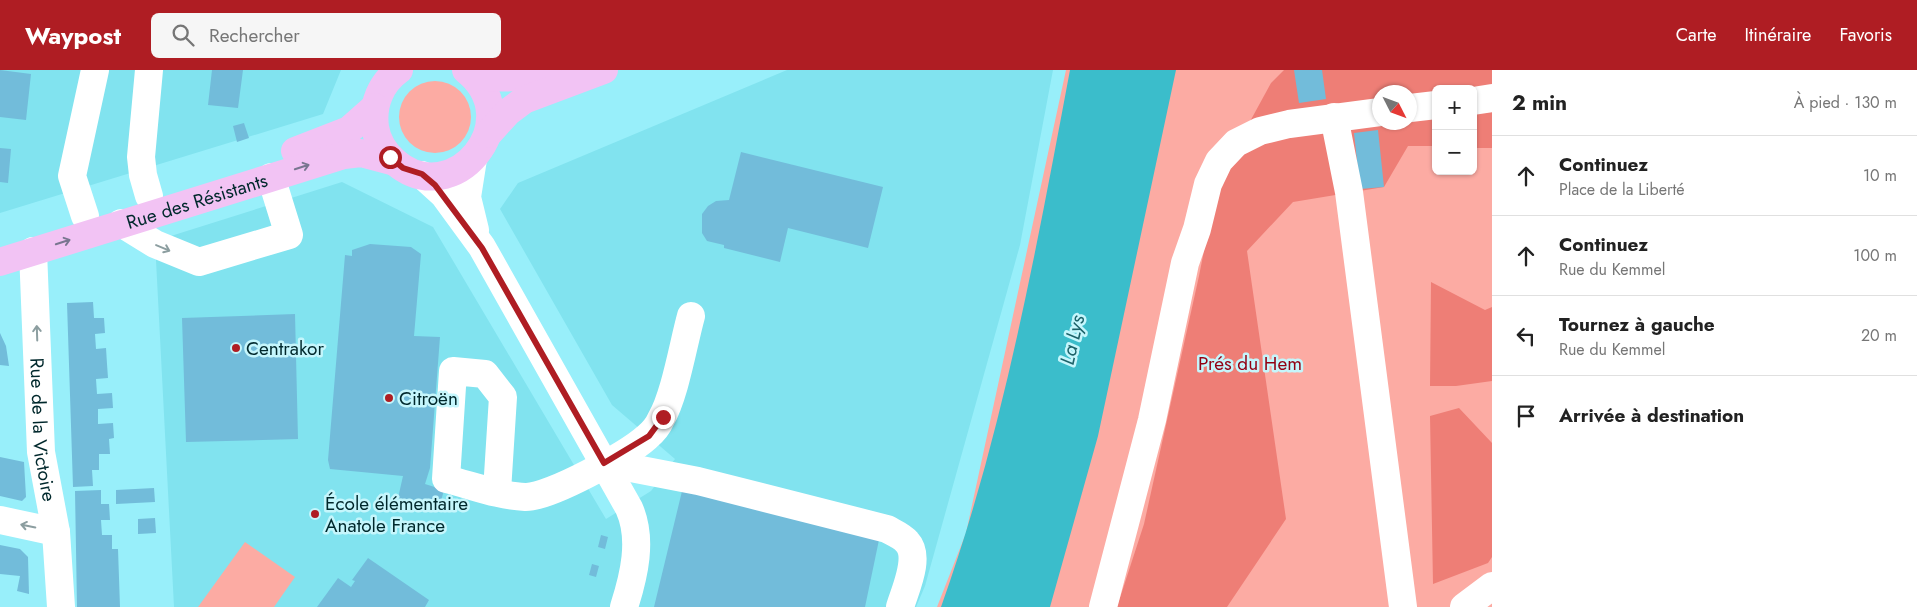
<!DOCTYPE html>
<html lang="fr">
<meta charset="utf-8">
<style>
:root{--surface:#fff;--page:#f6f6f6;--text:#222;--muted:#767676;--line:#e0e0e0;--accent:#af1d23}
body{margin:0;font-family:Jost,sans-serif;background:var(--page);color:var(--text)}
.controls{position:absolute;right:15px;top:15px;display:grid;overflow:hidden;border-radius:8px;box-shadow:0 1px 4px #0004}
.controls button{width:45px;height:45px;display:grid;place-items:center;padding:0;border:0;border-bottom:1px solid var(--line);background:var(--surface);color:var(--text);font:25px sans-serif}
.compass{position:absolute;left:1372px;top:15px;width:45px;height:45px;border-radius:50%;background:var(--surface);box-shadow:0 1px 4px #0004;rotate:132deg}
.stop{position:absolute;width:15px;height:15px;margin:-11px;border:4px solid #af1d23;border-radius:50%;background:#fff}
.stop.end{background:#af1d23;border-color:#fff;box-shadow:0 1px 5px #0008}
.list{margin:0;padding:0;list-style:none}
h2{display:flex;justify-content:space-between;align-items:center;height:65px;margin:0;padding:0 20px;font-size:21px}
h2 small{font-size:16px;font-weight:400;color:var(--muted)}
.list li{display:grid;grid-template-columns:32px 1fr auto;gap:15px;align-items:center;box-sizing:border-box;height:80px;padding:0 20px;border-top:1px solid var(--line)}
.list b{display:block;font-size:19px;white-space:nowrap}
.list p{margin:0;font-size:16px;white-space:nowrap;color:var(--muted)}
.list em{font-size:16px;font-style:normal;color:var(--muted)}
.icon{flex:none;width:28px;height:28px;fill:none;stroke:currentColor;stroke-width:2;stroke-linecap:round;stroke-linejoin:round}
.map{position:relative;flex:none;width:1492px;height:537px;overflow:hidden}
header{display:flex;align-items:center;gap:30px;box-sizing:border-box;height:70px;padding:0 25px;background:var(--accent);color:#fff}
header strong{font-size:24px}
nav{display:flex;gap:28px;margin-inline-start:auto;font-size:18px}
.search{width:350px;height:45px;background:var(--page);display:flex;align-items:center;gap:12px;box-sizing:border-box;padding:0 18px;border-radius:8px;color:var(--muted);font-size:19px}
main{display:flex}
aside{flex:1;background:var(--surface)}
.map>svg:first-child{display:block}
.built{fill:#81e3ef}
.green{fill:#fcaba3;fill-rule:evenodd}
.forest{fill:#ee7e76;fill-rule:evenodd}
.water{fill:#3bbdcb}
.building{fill:#72bcda}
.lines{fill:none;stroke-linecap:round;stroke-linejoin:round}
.minor{stroke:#fff;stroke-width:28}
.major{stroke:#f2c3f4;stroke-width:28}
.oneway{stroke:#797690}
.oneway2{stroke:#8c9ea0}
.route{stroke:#af1d23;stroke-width:6}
.poi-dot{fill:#af1d23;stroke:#c5f6fc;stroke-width:2}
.labels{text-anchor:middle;stroke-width:5;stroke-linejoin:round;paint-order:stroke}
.street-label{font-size:19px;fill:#00282c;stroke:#c5f6fc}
.poi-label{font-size:19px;fill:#00282c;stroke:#c5f6fc;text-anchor:start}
.park-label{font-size:19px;fill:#920012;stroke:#c5f6fc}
.water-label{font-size:20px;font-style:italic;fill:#1c6269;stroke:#c5f6fc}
</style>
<header>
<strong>Waypost</strong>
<div class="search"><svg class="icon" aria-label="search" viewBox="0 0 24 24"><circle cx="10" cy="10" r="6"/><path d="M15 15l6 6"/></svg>Rechercher</div>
<nav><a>Carte</a><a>Itinéraire</a><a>Favoris</a></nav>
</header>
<main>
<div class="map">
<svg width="1492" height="537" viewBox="0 0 1492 537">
<rect width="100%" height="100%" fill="#98effa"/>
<path class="built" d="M 0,0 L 341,0 L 323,44 L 0,143 Z
M 787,0 L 1053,0 L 1020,175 L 925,516 L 916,537 L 174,537 L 155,171 L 342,112 L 433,157 L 606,449 L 651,421 L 675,389 L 612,335 L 500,139 L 518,113 Z"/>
<path class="green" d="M 1066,0 L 1492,0 L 1492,537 L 937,537 L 966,463 ZM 1436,19 L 1473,19 L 1473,101 L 1436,101 ZM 1380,22 L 1410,22 L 1410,52 L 1380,52 Z
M399 47a36 36 0 1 1 72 0a36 36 0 1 1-72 0Z
M 245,472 L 295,507 L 274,537 L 198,537 Z"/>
<path class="forest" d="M 1284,0 L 1492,0 L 1492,78 L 1473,78 L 1473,19 L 1436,19 L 1436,76 L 1408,76 L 1384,117 L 1293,132 L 1247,181 L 1286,449 L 1227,537 L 1117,537 L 1144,454 L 1199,206 L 1218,110 L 1271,13 ZM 1380,22 L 1410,22 L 1410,52 L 1380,52 Z
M 1431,212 L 1485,240 L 1492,237 L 1492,311 L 1456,316 L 1430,316 Z
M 1459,338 L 1492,373 L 1492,487 L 1488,493 L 1433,514 L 1430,346 Z"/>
<path class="water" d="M 1070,0 L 1176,0 L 1098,366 L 1050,537 L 941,537 C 1003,363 1036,181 1070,0 Z"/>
<path class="building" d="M 0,0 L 31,4 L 26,50 L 0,47 Z
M 212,0 L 243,0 L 238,38 L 208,35 Z
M 1294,0 L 1322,0 L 1326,29 L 1299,33 Z
M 244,53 L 249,68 L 237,72 L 233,56 Z
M 1378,60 L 1384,117 L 1360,119 L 1354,63 Z
M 0,78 L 11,79 L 8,113 L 0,112 Z
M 741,82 L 883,117 L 868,178 L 788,158 L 780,192 L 724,178 L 724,175 L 707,171 L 702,163 L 702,144 L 708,136 L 716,131 L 729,130 Z
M 370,174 L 411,177 L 421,184 L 414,266 L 440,267 L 430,398 L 425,414 L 444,420 L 439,438 L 398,428 L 403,406 L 330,399 L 328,390 L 345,185 L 352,186 L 352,180 Z
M 93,232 L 94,248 L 104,248 L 105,263 L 95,264 L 96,279 L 106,278 L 107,294 L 108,308 L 96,309 L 97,324 L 112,323 L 113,338 L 98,339 L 98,354 L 113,353 L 114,368 L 109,369 L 110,384 L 99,384 L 99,400 L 92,400 L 93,416 L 73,417 L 67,233 Z
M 295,244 L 298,369 L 186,372 L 182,248 Z
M 0,263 L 6,276 L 9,296 L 0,295 Z
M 0,387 L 24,392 L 26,427 L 22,431 L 0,426 Z
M 683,417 L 880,465 L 865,537 L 654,537 Z
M 154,418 L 155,432 L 116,434 L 116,420 Z
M 101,420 L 101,434 L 109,434 L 110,450 L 101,450 L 102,465 L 112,465 L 112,479 L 118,479 L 120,537 L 77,537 L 75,421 Z
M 155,448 L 156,463 L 138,464 L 138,449 Z
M 601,465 L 608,467 L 605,479 L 598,477 Z
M 0,475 L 20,479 L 28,487 L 29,524 L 17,521 L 20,506 L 0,504 Z
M 368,488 L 429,530 L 425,537 L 317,537 L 338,508 L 351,517 L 355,511 L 352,510 Z
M 592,494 L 599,496 L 596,507 L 589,505 Z"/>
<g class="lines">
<g class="minor">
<path d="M 149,0 L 141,87 L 143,105 L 149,126"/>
<path d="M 1473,31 L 1492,28"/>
<path d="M 1410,38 L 1436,35"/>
<path d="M 1334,47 L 1349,122 L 1403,537"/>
<path d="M 473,89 L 467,127 L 475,160"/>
<path d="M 422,105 L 444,125 L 482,177 L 629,438 C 643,469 634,506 624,537"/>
<path d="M 85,146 L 72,106 L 95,0"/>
<path d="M 121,153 L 155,174 L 199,192 L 289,165 L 271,107"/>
<path id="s1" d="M 33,181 L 41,382 L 56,462 L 61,537"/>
<path d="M 605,393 L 698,411 L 887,459 C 894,463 902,466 907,472 C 921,487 905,520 900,537"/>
<path d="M 497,421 L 503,327 L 485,304 L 453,301 L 446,409 C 471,415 499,426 525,427 C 549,428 628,384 647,367 C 653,362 658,356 661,349 C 675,325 683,275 691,246"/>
<path d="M 0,450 L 56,462"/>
<path d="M 1103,537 L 1152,350 L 1185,193 L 1197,159 L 1208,114 L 1219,91 L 1236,73 L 1260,61 L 1289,54 L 1380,42"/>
<path d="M 1464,537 L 1492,516"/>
</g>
<g class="major">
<path d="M 399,0 C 381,13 372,34 375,57 C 377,71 385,83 395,92 C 453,142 530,51 466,0"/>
<path d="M 472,5 C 501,10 527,8 556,0"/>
<path d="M 488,64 L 508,42 L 524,30 L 604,0"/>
<path d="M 295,81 L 349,60 L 375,37"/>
<path id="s2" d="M 0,192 L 344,85 L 361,83 L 395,92"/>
</g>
</g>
<defs><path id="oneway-shaft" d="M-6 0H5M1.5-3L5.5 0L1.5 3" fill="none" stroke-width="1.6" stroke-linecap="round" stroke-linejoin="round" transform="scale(1.25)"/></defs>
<g class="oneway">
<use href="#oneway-shaft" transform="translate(302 97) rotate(-18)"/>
<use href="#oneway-shaft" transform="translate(63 172) rotate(-18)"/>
</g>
<g class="oneway2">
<use href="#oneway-shaft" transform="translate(163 178) rotate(23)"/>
<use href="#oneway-shaft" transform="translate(37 263) rotate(-92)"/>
<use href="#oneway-shaft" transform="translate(28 456) rotate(-168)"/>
</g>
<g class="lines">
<path class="route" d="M 390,87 L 403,98 L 422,104 L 435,115 L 482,178 L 604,393 L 649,366 L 663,347"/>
</g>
<g class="poi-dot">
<circle cx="236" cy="278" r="5"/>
<circle cx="389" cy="328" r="5"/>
<circle cx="315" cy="444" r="5"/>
</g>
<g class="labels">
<g class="street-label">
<text dy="7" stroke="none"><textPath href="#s2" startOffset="206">Rue des Résistants</textPath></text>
<text dy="7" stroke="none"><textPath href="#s1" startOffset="179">Rue de la Victoire</textPath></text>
</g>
<g class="poi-label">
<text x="246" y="285">Centrakor</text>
<text x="399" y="335">Citroën</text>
<text x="325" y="440">École élémentaire<tspan x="325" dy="22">Anatole France</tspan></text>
</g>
<g class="park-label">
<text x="1250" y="300">Prés du Hem</text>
</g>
<g class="water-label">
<text transform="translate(1072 270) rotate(-77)" y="7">La Lys</text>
</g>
</g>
</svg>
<div class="controls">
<button>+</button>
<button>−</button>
</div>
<svg class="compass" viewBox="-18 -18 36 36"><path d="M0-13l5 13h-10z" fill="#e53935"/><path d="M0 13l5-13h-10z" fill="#767676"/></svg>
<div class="stop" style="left:390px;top:87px"></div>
<div class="stop end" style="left:663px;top:347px"></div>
</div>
<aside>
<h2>2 min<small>À pied · 130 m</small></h2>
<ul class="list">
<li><svg class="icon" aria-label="ahead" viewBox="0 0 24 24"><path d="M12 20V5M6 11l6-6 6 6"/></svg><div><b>Continuez</b><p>Place de la Liberté</p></div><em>10 m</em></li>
<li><svg class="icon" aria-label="ahead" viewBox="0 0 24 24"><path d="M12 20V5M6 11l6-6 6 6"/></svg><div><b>Continuez</b><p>Rue du Kemmel</p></div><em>100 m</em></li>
<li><svg class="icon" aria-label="left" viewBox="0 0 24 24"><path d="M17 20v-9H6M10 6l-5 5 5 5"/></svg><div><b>Tournez à gauche</b><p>Rue du Kemmel</p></div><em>20 m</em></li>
<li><svg class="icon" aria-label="arrive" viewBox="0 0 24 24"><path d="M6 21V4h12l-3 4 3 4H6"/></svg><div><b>Arrivée à destination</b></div></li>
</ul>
</aside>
</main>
